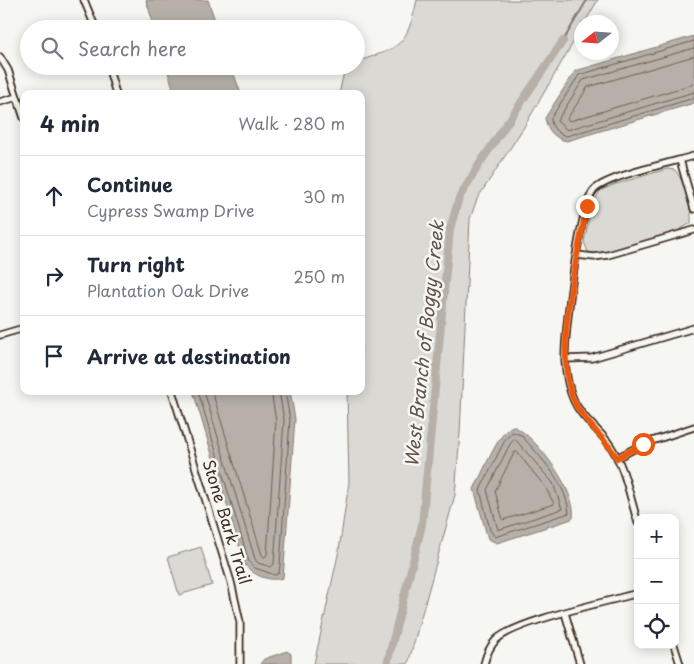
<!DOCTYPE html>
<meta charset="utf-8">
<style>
:root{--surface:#fff;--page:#f6f6f7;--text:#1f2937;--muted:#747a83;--line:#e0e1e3}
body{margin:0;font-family:"Playpen Sans",sans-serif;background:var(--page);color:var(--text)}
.controls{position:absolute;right:15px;bottom:15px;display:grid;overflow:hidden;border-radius:10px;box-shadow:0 2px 12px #0003}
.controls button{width:45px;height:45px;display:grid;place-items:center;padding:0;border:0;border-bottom:1px solid var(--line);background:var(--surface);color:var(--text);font:25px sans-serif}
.compass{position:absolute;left:574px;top:15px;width:45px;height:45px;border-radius:50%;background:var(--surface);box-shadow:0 2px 12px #0003;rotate:253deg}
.stop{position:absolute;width:15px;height:15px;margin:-11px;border:4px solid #ea580c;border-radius:50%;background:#fff}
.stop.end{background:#ea580c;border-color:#fff;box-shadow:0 1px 5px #0008}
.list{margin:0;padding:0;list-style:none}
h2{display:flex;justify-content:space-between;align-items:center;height:65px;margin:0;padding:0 20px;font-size:21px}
h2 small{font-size:16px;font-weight:400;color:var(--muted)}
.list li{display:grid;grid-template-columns:32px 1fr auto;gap:15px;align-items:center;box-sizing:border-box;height:80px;padding:0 20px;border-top:1px solid var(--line)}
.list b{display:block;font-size:19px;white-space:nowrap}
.list p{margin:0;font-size:16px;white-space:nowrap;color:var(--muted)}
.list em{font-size:16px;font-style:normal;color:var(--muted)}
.icon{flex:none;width:28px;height:28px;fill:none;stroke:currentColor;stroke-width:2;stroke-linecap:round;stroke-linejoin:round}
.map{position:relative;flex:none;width:694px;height:664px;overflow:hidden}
.search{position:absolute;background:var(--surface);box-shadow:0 2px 12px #0003;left:20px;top:20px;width:345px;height:55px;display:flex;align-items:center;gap:12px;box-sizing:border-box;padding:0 18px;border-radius:28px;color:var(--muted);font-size:19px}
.panel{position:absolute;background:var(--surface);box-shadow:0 2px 12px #0003;left:20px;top:90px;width:345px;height:305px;border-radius:10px}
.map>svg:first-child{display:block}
.green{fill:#dad9d3;stroke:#8a8278}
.water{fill:#b6b0a9;stroke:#857a71}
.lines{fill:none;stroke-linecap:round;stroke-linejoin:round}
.shore{stroke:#6c6056;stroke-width:1}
.stream{stroke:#857a71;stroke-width:2}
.canal{stroke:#b6b0a9;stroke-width:8}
.street-casing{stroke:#3b2a1e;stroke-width:9}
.street{stroke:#f6f6f2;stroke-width:5.5}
.route{stroke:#ea580c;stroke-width:6}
.labels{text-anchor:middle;stroke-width:5;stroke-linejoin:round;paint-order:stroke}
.street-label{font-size:16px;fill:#3b2a1e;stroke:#f6f6f2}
.water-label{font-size:18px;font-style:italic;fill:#605248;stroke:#f6f6f2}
</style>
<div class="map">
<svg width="694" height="664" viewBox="0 0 694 664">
<rect width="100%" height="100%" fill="#f6f6f2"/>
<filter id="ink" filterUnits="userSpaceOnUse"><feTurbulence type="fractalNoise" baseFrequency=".02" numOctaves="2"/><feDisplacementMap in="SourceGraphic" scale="10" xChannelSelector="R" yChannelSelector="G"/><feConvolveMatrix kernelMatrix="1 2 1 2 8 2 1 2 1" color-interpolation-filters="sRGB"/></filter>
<g filter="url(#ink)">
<path class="green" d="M 417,0 L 598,0 L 585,22 L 582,22 L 581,29 L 524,127 L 477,199 L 470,219 L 460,433 L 455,495 L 408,664 L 314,664 L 339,550 L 349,482 L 347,391 L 361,391 L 361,94 L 339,94 L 344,72 L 348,66 L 356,66 L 356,62 C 400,47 406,48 417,0 Z
M 667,169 L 675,170 C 685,182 692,208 691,223 L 677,231 L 600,254 L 588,252 L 584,242 L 592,205 L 600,191 L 613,185 Z
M 201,547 L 212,585 L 179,595 L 168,557 Z"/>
<path class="water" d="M 146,0 L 208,0 L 218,29 L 155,29 Z
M 694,36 L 694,103 L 567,141 C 555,139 547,130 545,118 L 575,71 Z
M 166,66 L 231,66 L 241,94 L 175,94 Z
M 193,391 L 290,391 L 295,419 L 283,578 C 270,582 254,576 245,565 Z
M 513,426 C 535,435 578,492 573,518 L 569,520 L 497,543 L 488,539 L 474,489 C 482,475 499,430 513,426 Z
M 287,651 L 291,654 L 291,664 L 260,664 L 264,659 Z"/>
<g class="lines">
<path class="shore" d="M 694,41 L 579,75 L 551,118 C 550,127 559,135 567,136 L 694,98
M 694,48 L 583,80 L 557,121 L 567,130 L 694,92
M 694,56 L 588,87 L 567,119 L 570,121 L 694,84
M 198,391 L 249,562 L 255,568 L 275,575 L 279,573 L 280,565 L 290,420 L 285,391
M 204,391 L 255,559 L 258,563 L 271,567 L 274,564 L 284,420 L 279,391
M 212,391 L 262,555 L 264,557 L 267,555 L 276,421 L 271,391
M 513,432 L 521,435 C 541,458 566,482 569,513 L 495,537 L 490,530 L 480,490 L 505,440 Z
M 515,439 L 553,483 L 562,509 L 498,530 L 487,490 L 510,444 Z
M 517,452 L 546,488 L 554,504 L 503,520 L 495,491 L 514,453 Z"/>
<path class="stream" d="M 563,41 L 587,0"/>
<path class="canal" d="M 387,664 L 422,525 L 450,229 L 459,198 L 480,163 L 563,41"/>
<g class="street-casing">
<path id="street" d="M 84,0 L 96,29
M 0,57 L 8,70 L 24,118
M 108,66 L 116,94
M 0,102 L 17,97
M 680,160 L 694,209
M 577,255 L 594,257 L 608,255 L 694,230
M 0,335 L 24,328
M 565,359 L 592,358 L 694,328
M 172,391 L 231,582 L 240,622 L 240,664
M 617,458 L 643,444 L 694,427
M 638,523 C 630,498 625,467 610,445 C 599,429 582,419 574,401 C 568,388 566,375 565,361 C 564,334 579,207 594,190 C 607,176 673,162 694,156
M 565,613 L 580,664
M 674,645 L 680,664
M 484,664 C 486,656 490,646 496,640 C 515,621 607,602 638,593"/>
</g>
<use href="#street" class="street"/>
</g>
</g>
<g class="lines" filter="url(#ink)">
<path class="route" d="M 587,206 C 577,256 553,354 574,401 C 584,423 605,437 617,458 L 643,444"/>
</g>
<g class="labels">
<g class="street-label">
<text transform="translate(227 522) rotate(73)" y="6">Stone Bark Trail</text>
</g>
<g class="water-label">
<text transform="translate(425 344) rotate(-84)" y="6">West Branch of Boggy Creek</text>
</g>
</g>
</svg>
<div class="controls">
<button>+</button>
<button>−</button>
<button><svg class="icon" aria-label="locate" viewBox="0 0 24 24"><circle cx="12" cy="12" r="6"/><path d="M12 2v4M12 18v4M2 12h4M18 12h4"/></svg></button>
</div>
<svg class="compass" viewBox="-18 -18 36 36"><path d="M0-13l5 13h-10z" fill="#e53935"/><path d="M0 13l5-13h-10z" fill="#747a83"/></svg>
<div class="stop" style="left:643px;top:444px"></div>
<div class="stop end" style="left:587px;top:206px"></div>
<div class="search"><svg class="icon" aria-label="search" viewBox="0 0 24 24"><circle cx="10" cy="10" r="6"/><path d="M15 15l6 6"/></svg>Search here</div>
<section class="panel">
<h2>4 min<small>Walk · 280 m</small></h2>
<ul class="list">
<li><svg class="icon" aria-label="ahead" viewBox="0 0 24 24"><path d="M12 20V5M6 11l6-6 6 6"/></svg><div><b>Continue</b><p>Cypress Swamp Drive</p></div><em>30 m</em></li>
<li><svg class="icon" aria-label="right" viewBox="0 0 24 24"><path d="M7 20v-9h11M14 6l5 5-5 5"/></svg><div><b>Turn right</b><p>Plantation Oak Drive</p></div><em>250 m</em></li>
<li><svg class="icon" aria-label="arrive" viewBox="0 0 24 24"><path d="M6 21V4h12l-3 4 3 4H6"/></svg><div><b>Arrive at destination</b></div></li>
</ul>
</section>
</div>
